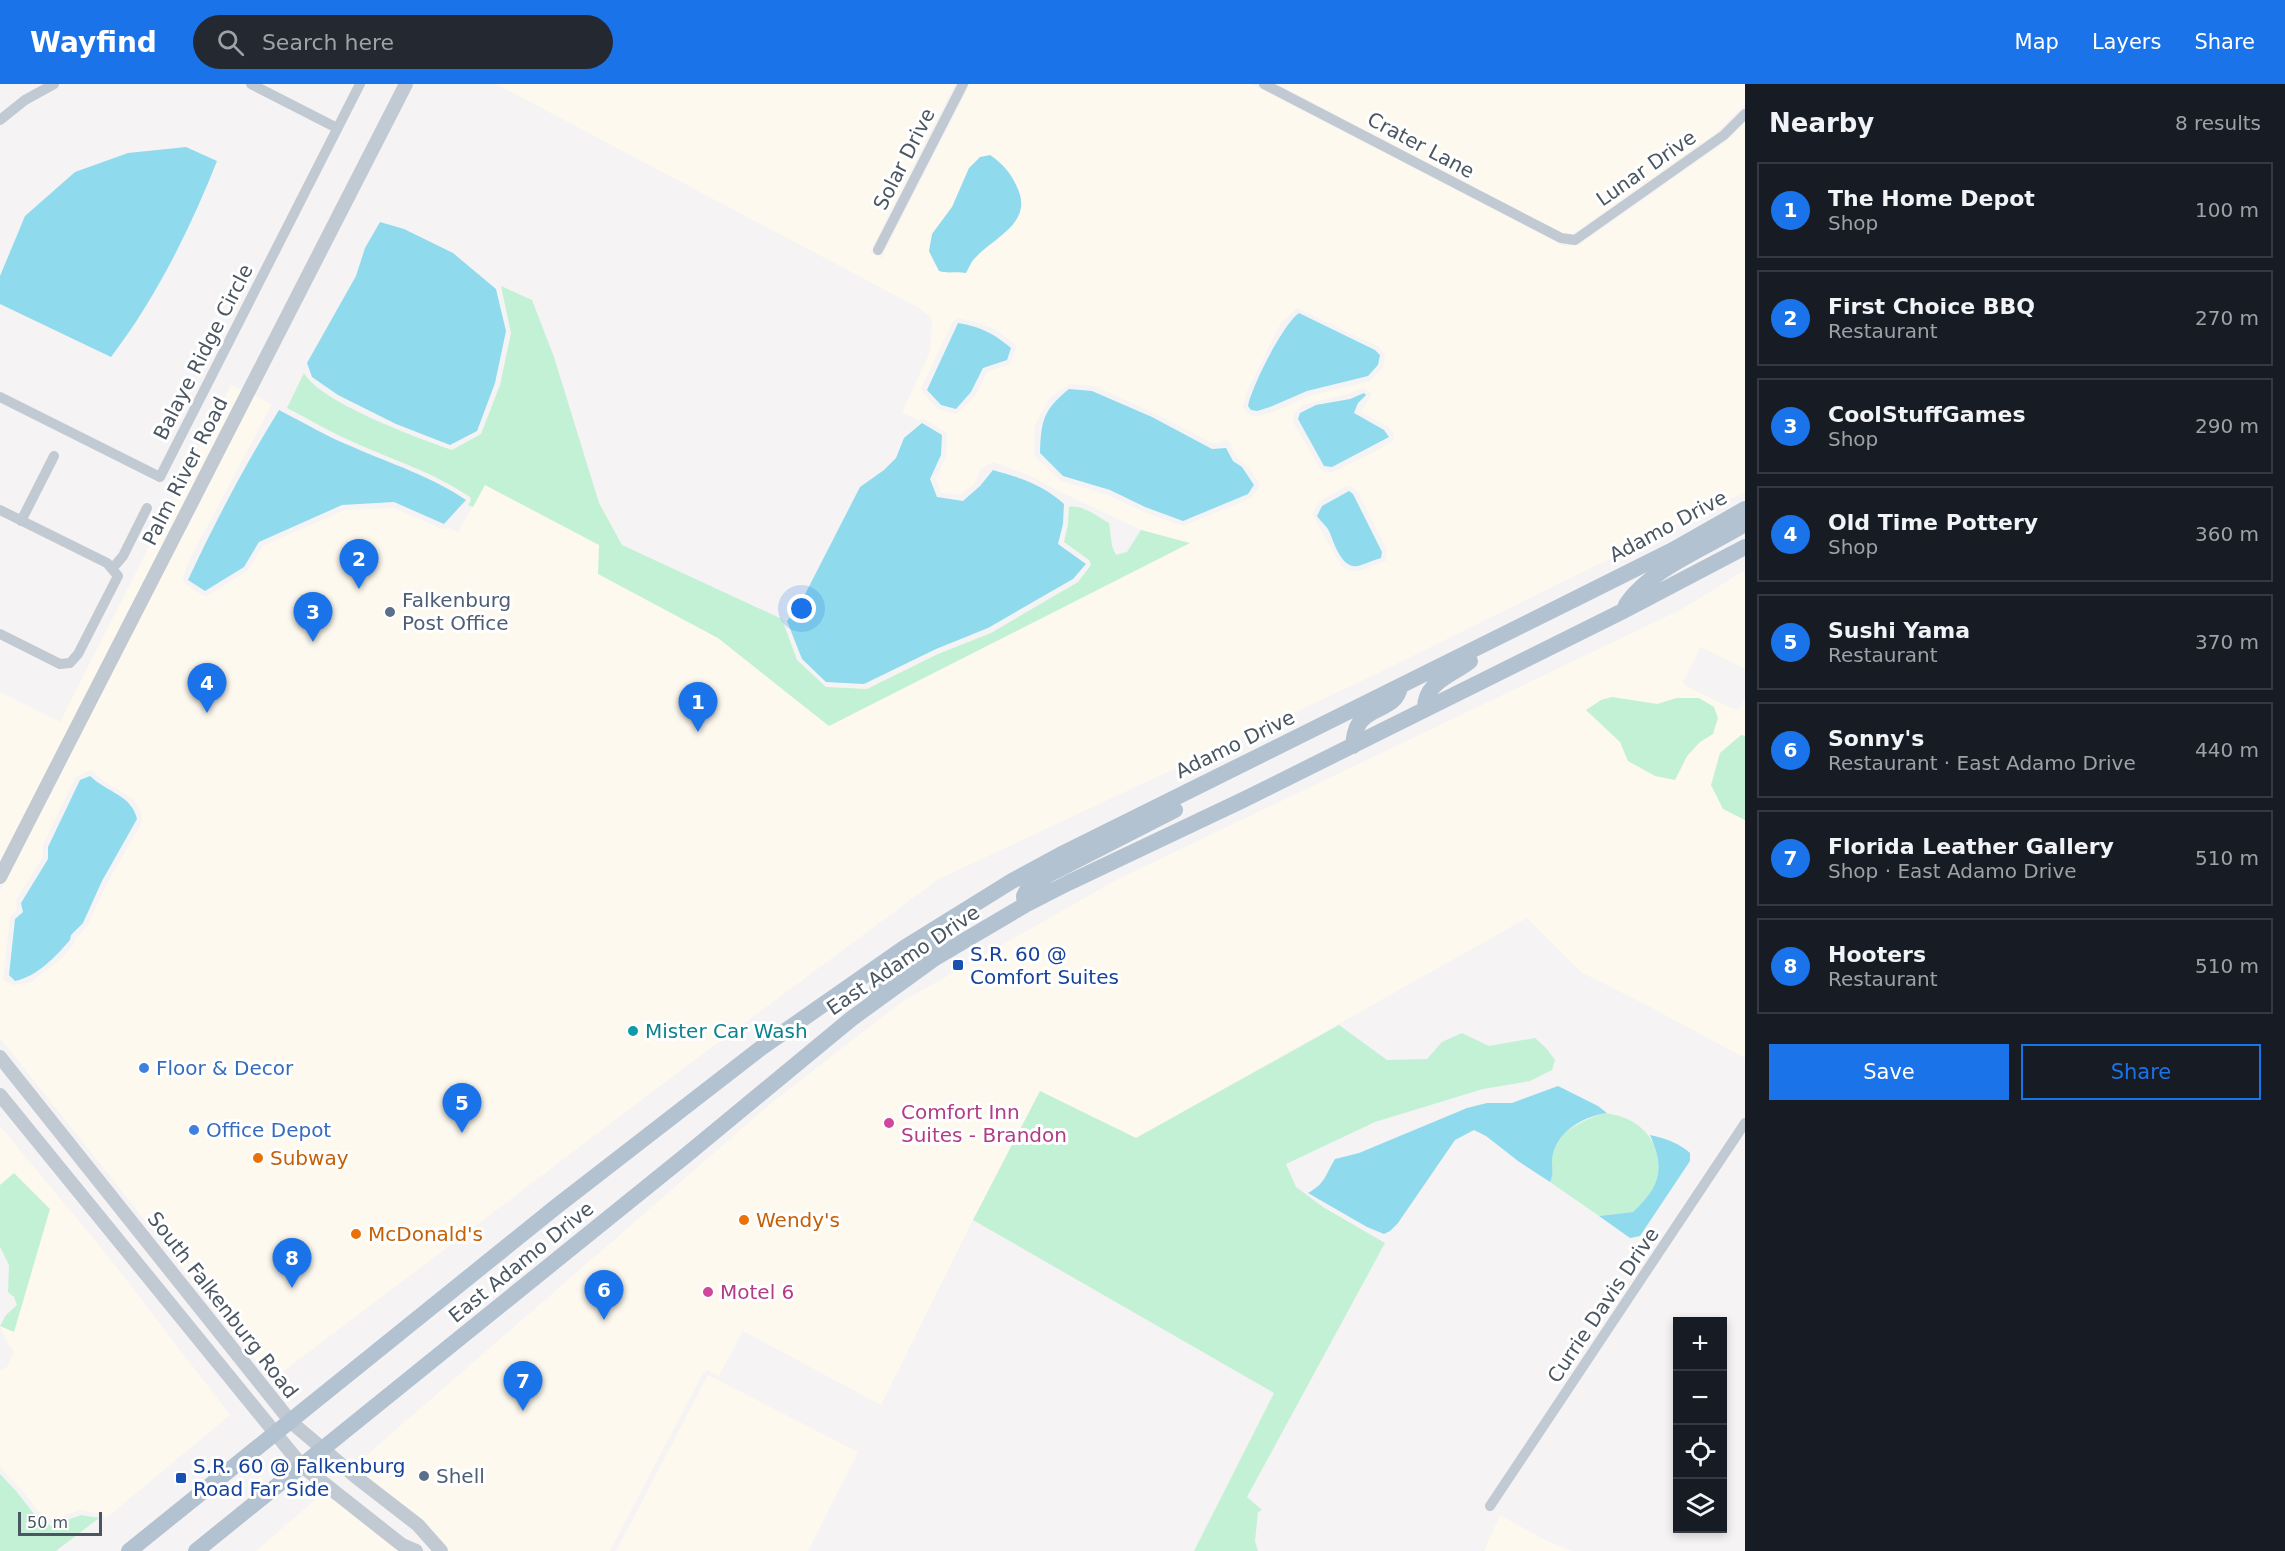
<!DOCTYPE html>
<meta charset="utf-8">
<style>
:root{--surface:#171b24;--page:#242831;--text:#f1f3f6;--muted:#9ea1a6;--line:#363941;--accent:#1a73e8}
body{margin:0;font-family:"DejaVu Sans",sans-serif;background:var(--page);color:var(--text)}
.controls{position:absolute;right:18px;bottom:18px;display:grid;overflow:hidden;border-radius:0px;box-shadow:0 3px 9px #0003}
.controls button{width:54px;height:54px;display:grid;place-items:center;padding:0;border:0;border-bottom:2px solid var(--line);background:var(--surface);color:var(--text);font:30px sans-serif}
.scale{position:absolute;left:18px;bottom:15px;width:84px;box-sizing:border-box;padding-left:6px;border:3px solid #4a5661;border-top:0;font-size:16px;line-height:21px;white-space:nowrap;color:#4a5661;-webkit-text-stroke:4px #fff;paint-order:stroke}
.you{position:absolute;left:802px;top:525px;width:21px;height:21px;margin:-15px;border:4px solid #fff;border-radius:50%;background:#1a73e8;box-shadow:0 0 0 9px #1a73e833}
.badge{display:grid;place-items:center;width:39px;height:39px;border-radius:50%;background:var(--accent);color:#fff;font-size:20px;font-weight:700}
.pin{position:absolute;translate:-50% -50px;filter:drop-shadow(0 2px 3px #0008)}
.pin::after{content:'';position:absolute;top:32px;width:21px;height:18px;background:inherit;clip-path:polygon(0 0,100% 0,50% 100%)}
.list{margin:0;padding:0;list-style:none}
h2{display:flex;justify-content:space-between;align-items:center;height:78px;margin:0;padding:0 24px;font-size:26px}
h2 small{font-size:20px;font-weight:400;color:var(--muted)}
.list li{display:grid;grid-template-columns:39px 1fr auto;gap:18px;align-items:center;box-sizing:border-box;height:96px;margin:0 12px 12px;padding:0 12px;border:2px solid var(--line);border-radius:0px}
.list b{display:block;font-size:22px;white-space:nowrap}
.list p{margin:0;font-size:20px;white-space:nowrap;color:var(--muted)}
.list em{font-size:20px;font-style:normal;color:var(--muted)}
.actions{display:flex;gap:12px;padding:18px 24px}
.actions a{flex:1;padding:14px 0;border:2px solid var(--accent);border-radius:0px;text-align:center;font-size:21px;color:var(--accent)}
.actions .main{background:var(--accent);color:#fff}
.icon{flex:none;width:33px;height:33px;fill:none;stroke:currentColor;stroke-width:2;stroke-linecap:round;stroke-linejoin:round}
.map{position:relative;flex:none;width:1745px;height:1467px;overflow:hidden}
header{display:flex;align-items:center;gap:36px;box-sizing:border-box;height:84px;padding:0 30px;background:var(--accent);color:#fff}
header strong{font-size:28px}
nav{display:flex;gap:33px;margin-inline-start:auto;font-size:21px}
.search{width:420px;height:54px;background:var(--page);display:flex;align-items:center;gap:15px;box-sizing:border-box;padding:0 21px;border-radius:33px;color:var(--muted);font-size:22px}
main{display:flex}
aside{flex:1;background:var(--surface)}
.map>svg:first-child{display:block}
.commercial{fill:#fdf9ef;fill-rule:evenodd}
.green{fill:#c3f1d5}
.water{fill:#90daee}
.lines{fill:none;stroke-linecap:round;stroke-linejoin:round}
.minor{stroke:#c1cad2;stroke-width:10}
.tertiary{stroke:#c1cad2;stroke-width:14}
.primary{stroke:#b3c2d1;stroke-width:16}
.service-dot{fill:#5c6f8a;stroke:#fff;stroke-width:2}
.transit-dot{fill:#1a4fb4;stroke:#fff;stroke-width:2}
.culture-dot{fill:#0f9aa8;stroke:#fff;stroke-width:2}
.shop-dot{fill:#3f7fe0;stroke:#fff;stroke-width:2}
.hotel-dot{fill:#d1479c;stroke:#fff;stroke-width:2}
.food-dot{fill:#e8710a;stroke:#fff;stroke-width:2}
.labels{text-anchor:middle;stroke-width:6;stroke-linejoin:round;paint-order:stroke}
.street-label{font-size:20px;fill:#4a5661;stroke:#fff}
.service-label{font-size:20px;fill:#4e5e75;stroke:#fff;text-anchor:start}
.transit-label{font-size:20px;fill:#164399;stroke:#fff;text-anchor:start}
.culture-label{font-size:20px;fill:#0d838f;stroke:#fff;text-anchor:start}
.shop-label{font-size:20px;fill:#366cbe;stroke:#fff;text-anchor:start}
.hotel-label{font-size:20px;fill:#b23c85;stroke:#fff;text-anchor:start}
.food-label{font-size:20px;fill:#c56008;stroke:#fff;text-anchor:start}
</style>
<header>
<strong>Wayfind</strong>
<div class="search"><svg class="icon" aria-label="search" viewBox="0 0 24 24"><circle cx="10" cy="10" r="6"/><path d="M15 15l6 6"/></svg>Search here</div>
<nav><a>Map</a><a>Layers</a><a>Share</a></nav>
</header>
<main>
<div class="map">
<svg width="1745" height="1467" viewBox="0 0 1745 1467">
<rect width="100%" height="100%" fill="#f5f3f3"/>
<path class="commercial" d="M 496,0 L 955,0 L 870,168 L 881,174 L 970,0 L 1251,0 L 1564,162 L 1579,161 L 1728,56 L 1745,39 L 1745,408 L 1368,594 L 937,796 L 664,999 L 272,1296 L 0,954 L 0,807 L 254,311 L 272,320 L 189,477 L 183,494 L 185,500 L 202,511 L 207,512 L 247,487 L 263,462 L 344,426 L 394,424 L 442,445 L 449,444 L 458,448 L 485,401 L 599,461 L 599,490 L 718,554 L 829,642 L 1189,459 L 1141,446 L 1056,406 L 1031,392 L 993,378 L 981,385 L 974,400 L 961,411 L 941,409 L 936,395 L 946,372 L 947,349 L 924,335 L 917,336 L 902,328 L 930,268 L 932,235 L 921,225 ZM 969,84 L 1018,133 L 1002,152 L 974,174 L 966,189 L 956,187 L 940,187 L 932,177 L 929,167 L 932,150 L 952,123 ZM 1297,224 L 1379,263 L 1385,272 L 1383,283 L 1370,297 L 1309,312 L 1273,328 L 1259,332 L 1249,331 L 1243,323 L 1247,307 L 1281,239 ZM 958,234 L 976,238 L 997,246 L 1015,261 L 1016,265 L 1010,280 L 987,288 L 976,311 L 957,330 L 938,325 L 923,309 L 921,305 L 953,237 ZM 1069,300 L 1094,302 L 1154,329 L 1212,359 L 1219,359 L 1225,355 L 1232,360 L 1231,362 L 1237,374 L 1250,385 L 1259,399 L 1259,404 L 1251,414 L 1183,442 L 1144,428 L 1108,411 L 1061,397 L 1036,373 L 1034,368 L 1035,341 L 1048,316 ZM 1363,304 L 1370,308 L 1371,312 L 1360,328 L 1387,342 L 1394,349 L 1394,356 L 1378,366 L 1335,387 L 1328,389 L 1321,386 L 1293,338 L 1293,330 L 1303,321 L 1348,310 ZM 1346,402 L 1353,403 L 1358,408 L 1387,466 L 1386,477 L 1359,487 L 1349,487 L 1341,481 L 1312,430 L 1319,418 ZM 87,687 L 93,687 L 102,696 L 133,715 L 141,728 L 142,738 L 107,799 L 87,842 L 76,854 L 74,860 L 63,873 L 31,898 L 13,901 L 3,896 L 10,834 L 17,825 L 16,816 L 43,773 L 43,761 L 75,694 Z
M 1277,0 L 1745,0 L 1745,20 L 1720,46 L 1573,150 L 1563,149 Z
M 231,301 L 242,306 L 0,778 L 0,608 L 60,638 Z
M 1745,486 L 1745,585 L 1705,565 L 1700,564 L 1683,598 L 1686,602 L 1733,625 L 1739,625 L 1745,614 L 1745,652 L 1741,652 L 1723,725 L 1745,736 L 1745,974 L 1652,924 L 1581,888 L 1527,834 L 1136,1054 L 1040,1007 L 973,1136 L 881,1321 L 743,1247 L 719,1292 L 707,1286 L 703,1289 L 610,1467 L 449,1467 L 421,1436 L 353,1383 L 770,1020 L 903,917 L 1118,795 L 1682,525 ZM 1612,613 L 1657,620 L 1677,614 L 1713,650 L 1700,658 L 1687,672 L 1680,688 L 1628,677 L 1620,658 L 1586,626 Z
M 0,1042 L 108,1172 L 230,1331 L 105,1435 L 102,1430 L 80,1426 L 51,1436 L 38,1427 L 20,1404 L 0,1383 L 0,1286 L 7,1283 L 14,1268 L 5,1255 L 0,1242 L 14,1248 L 31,1190 L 14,1089 L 0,1101 Z
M 708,1291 L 858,1368 L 808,1467 L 616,1467 Z
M 324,1408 L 398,1466 L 401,1467 L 256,1467 Z
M 1500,1431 L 1545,1456 L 1572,1467 L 1484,1467 Z"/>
<path class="green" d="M 501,202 L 532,216 L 554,273 L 599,419 L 622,461 L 782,535 L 797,576 L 826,603 L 867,605 L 938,570 L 991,549 L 1078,498 L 1091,481 L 1089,476 L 1064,458 L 1068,440 L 1069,423 C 1082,420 1098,433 1109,439 L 1112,462 L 1116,471 L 1127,468 L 1141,446 L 1190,459 L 829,642 L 718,554 L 598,490 L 599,461 L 485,401 L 473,423 L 468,421 L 471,417 L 470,413 C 433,388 393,376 353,358 C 330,348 309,335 287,324 L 304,289 C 320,318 415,353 449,365 L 452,366 L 481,350 L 500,301 L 511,249 Z
M 1612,613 L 1657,620 L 1677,614 L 1699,614 L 1714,623 L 1718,634 L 1713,650 L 1700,658 L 1687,672 L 1675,696 L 1655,692 L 1628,677 L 1620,658 L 1586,626 L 1601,616 Z
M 1741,651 L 1745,652 L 1745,736 L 1723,725 L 1711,701 L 1720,669 Z
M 1339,941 L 1387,976 L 1427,975 L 1442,958 L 1462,949 L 1489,962 L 1535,954 L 1546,964 L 1555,976 L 1552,986 L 1530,997 L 1483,1005 L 1375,1038 L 1286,1080 L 1296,1103 L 1323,1123 L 1385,1159 L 1247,1413 L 1262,1426 L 1258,1428 L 1255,1457 L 1258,1467 L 1194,1467 L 1274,1309 L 973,1136 L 1040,1007 L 1136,1054 Z
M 1604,1029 C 1632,1032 1655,1048 1658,1077 C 1659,1081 1660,1087 1660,1091 C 1657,1105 1643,1119 1633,1128 L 1599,1132 L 1550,1098 C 1554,1090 1551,1083 1552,1074 C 1554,1047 1583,1037 1604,1029 Z
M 14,1089 L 50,1125 L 14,1248 L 0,1242 L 6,1231 L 17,1221 L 14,1213 L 8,1208 L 9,1181 L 0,1163 L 0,1101 Z
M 0,1390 L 16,1407 L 34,1430 L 51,1442 L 81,1431 L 99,1434 L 56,1467 L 0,1467 Z"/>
<path class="water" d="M 186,63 L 217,77 C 190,145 156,214 111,273 L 0,220 L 0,192 L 25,132 L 75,88 L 128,69 Z
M 990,71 C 1002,79 1011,89 1017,103 C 1034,138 996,152 976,173 C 971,177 969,184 966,189 C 956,187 949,190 939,187 L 929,167 L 932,150 L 952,123 L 969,84 L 980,73 Z
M 380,138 L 404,145 L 453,169 L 496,205 L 506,247 L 495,299 L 477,347 L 450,361 L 396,340 L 338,311 L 312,293 L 307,279 L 356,192 L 365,164 Z
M 1299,229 L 1375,266 L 1380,271 L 1378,281 L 1368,292 L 1307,307 L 1270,323 L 1257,327 L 1251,326 L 1248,322 C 1252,302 1283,240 1299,229 Z
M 958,239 C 981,243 993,249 1011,264 L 1007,276 L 983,284 L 971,308 L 956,325 L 941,321 L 927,306 Z
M 1069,305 L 1092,307 L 1152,333 L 1212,365 L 1226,364 L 1233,377 L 1242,383 L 1254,401 L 1248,410 L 1183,437 L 1145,423 L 1110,406 L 1063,392 L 1040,369 C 1041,337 1043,326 1069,305 Z
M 1364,309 L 1366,311 L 1358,319 L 1354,329 L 1384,346 L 1389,353 L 1332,383 L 1324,382 L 1298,335 L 1300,329 L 1316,321 L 1350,315 Z
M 279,326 C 303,338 327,353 353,363 C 391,380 431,392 466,416 L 444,440 L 394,418 L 342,421 L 259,458 L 244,483 L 205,507 L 188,496 C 215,438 245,381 279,326 Z
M 922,339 L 942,351 L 941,371 L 930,395 L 937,413 L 963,417 L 980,402 L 993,386 C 1021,394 1042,400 1064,420 L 1063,440 L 1058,460 L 1086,480 L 1073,495 L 988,544 L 936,565 L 864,600 L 826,598 L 802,575 L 787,537 L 798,524 L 860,403 L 884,386 L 896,374 L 904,354 Z
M 1349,407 L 1353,410 L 1382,468 L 1381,474 C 1374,476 1365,480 1358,482 C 1341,485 1334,458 1329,447 C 1327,442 1320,437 1317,432 L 1322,422 Z
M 90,692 C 106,708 132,711 137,735 L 102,797 L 83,839 L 71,851 L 70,856 C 55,873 38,892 15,897 L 9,891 L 15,835 L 23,828 L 21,819 L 48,775 L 48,763 L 80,696 Z
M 1558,1002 L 1598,1022 L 1607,1029 C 1584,1032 1558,1047 1553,1070 C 1550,1080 1555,1089 1550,1098 L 1518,1077 L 1486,1052 L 1474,1046 L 1455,1056 L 1398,1139 L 1390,1147 L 1384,1150 L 1367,1143 L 1308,1109 C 1326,1099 1325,1091 1335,1075 L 1359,1069 L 1467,1024 L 1487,1019 L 1512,1019 Z
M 1650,1051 C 1665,1054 1679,1059 1690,1069 L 1690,1077 L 1640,1152 L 1630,1154 L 1599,1132 L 1633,1128 C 1661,1102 1665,1085 1650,1051 Z"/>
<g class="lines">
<path class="minor" d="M 251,0 L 337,44
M 1264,0 L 1561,154 L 1575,156 L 1724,51 L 1745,30
M 0,36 L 25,16 L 54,0
M 878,166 L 963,0
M 0,313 L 160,393 L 360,0
M 0,426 L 107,479 L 118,492 L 78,570 L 70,579 L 60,580 L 0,550
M 21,437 L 54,372
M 112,485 L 123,472 L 147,424
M 1490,1422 L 1745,1039"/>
<path class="tertiary" d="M 0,793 L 406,0
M 0,973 L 291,1338 L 356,1393 L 418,1441 L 441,1467
M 0,1011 L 302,1382 L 402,1461 L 416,1467"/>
<path class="primary" d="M 1626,521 C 1648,486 1710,462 1745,440
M 1425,625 C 1424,598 1453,591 1470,577
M 1353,662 C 1354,653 1355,645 1360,638 C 1372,622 1396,625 1400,603
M 1025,821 L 1024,812 L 1027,806 L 1048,791 L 1175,726
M 876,916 L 878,899 L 888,888 L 933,858
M 129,1467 L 557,1122 L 761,964 L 904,864 L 1012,797 L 1060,771 L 1583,511 L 1673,466 L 1745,425
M 196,1467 L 684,1073 L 851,935 L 935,874 L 1025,821 L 1068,799 L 1243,716 L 1623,527 L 1745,463"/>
</g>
<g class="service-dot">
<circle cx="390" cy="528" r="6"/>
<circle cx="424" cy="1392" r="6"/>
</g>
<g class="transit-dot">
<rect x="952" y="875" width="12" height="12" rx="3"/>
<rect x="175" y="1388" width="12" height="12" rx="3"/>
</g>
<circle class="culture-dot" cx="633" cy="947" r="6"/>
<g class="shop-dot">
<circle cx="144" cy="984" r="6"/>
<circle cx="194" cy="1046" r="6"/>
</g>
<g class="hotel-dot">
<circle cx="889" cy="1039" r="6"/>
<circle cx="708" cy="1208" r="6"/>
</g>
<g class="food-dot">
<circle cx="258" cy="1074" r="6"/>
<circle cx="744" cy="1136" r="6"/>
<circle cx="356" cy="1150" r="6"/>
</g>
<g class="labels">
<g class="street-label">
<text transform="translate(1421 61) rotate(28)" y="7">Crater Lane</text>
<text transform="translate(904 75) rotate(-63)" y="7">Solar Drive</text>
<text transform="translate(1646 84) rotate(-35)" y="7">Lunar Drive</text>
<text transform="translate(203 268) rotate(-63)" y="7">Balaye Ridge Circle</text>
<text transform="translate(185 387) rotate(-63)" y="7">Palm River Road</text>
<text transform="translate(1668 442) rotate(-28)" y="7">Adamo Drive</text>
<text transform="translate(1235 660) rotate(-26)" y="7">Adamo Drive</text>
<text transform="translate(903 876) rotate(-34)" y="7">East Adamo Drive</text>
<text transform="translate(521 1178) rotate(-39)" y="7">East Adamo Drive</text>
<text transform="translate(223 1221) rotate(52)" y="7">South Falkenburg Road</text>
<text transform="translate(1603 1221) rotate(-56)" y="7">Currie Davis Drive</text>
</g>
<g class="service-label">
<text x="402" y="523">Falkenburg<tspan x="402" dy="23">Post Office</tspan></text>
<text x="436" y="1399">Shell</text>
</g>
<g class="transit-label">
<text x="970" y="877">S.R. 60 @<tspan x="970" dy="23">Comfort Suites</tspan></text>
<text x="193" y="1389">S.R. 60 @ Falkenburg<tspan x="193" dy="23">Road Far Side</tspan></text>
</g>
<g class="culture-label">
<text x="645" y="954">Mister Car Wash</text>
</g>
<g class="shop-label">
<text x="156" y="991">Floor &amp; Decor</text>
<text x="206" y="1053">Office Depot</text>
</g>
<g class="hotel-label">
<text x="901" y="1035">Comfort Inn<tspan x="901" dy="23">Suites - Brandon</tspan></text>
<text x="720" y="1215">Motel 6</text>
</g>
<g class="food-label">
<text x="270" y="1081">Subway</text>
<text x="756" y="1143">Wendy's</text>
<text x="368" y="1157">McDonald's</text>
</g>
</g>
</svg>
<div class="controls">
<button>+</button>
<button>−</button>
<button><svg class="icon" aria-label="locate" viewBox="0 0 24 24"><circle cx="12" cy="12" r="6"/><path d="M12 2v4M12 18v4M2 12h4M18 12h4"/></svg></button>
<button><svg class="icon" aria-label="layers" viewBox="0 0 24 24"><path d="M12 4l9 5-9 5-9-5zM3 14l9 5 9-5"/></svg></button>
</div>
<div class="scale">50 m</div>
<div class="you"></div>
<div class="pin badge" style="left:698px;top:648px">1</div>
<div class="pin badge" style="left:359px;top:505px">2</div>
<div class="pin badge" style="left:313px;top:558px">3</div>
<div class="pin badge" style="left:207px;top:629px">4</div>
<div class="pin badge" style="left:462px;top:1049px">5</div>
<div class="pin badge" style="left:604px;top:1236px">6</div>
<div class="pin badge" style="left:523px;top:1327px">7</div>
<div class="pin badge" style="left:292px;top:1204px">8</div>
</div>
<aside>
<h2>Nearby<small>8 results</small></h2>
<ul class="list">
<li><span class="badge">1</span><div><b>The Home Depot</b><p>Shop</p></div><em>100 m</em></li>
<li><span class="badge">2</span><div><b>First Choice BBQ</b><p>Restaurant</p></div><em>270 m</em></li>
<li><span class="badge">3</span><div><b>CoolStuffGames</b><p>Shop</p></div><em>290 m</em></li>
<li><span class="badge">4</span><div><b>Old Time Pottery</b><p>Shop</p></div><em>360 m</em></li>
<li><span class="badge">5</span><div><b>Sushi Yama</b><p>Restaurant</p></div><em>370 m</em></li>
<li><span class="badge">6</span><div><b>Sonny's</b><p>Restaurant · East Adamo Drive</p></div><em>440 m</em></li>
<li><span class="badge">7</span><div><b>Florida Leather Gallery</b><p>Shop · East Adamo Drive</p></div><em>510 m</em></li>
<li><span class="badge">8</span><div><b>Hooters</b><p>Restaurant</p></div><em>510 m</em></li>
</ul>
<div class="actions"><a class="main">Save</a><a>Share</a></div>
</aside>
</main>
